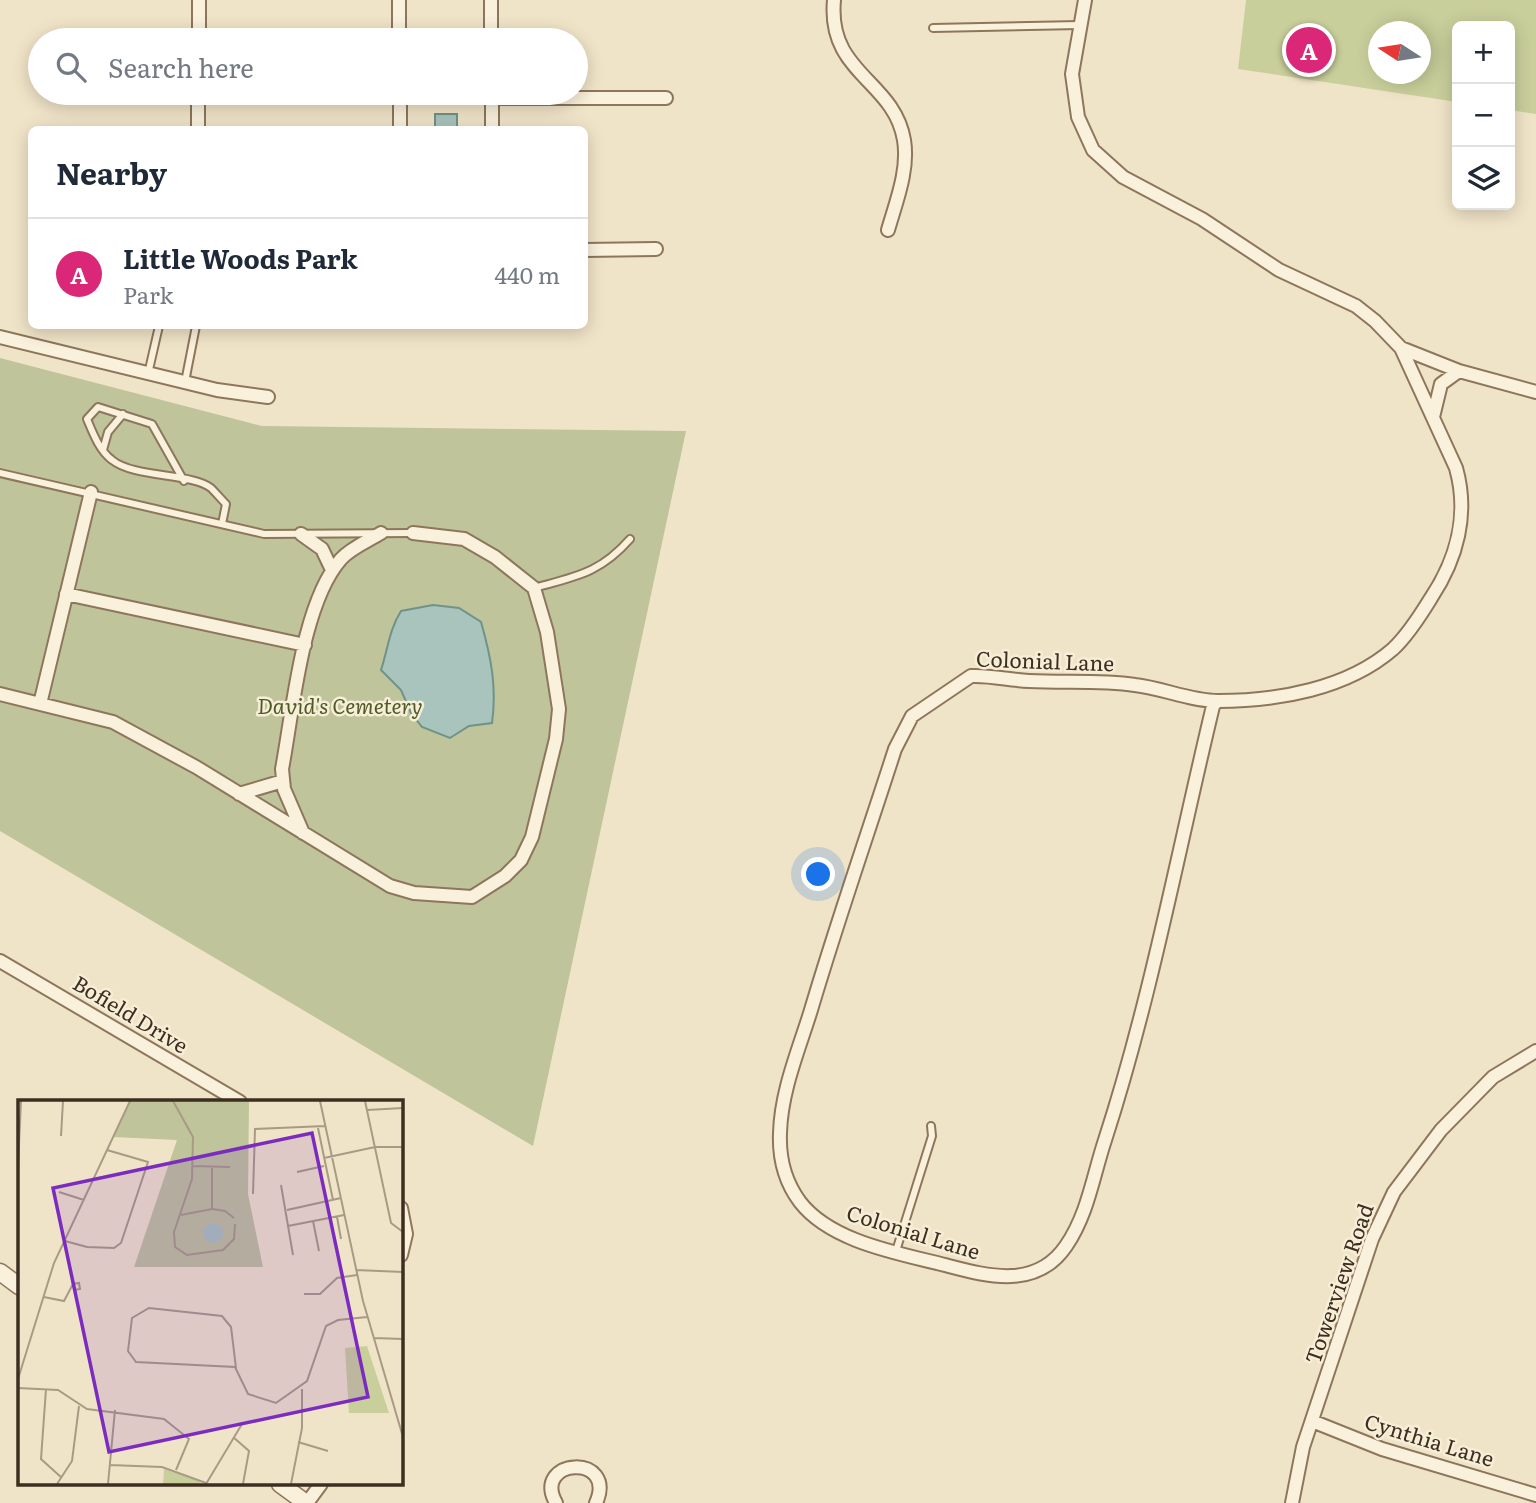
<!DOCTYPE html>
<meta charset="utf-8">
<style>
:root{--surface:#fff;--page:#f2f2f3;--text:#1f2937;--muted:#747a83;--line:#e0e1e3;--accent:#db2777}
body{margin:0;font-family:Literata,serif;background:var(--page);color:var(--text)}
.controls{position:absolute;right:21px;top:21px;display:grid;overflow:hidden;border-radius:10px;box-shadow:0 4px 18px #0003}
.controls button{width:63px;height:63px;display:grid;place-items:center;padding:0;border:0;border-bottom:2px solid var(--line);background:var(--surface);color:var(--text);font:35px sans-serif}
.compass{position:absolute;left:1368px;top:21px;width:63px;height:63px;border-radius:50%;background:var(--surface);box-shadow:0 4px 18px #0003;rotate:282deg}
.you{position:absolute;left:819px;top:875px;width:24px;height:24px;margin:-18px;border:5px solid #fff;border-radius:50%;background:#1a73e8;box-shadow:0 0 0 10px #1a73e833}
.badge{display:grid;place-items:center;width:46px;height:46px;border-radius:50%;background:var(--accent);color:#fff;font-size:23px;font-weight:700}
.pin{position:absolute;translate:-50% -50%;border:4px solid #fff;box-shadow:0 2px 7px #0006}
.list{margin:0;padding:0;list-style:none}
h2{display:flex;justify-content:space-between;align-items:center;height:91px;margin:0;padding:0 28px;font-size:30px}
h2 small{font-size:23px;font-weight:400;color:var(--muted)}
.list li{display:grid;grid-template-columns:46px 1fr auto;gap:21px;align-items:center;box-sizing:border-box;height:112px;padding:0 28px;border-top:2px solid var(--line)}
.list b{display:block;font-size:26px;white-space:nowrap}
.list p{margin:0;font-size:23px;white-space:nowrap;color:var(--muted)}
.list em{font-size:23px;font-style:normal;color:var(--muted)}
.icon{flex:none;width:38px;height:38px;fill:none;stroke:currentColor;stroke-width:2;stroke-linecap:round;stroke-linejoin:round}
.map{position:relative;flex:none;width:1536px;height:1503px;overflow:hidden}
.search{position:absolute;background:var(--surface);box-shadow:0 4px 18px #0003;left:28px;top:28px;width:560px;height:77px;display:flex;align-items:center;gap:18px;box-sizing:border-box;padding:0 24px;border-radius:38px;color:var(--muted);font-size:26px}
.panel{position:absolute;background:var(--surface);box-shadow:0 4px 18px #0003;left:28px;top:126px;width:560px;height:203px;border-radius:10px}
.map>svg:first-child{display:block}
.green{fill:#c9cf9b;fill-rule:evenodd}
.cemetery{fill:#bfc49a}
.water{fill:#a9c4bc;stroke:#6f938a;stroke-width:2}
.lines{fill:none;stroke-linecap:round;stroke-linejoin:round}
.service-casing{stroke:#8d765c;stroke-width:10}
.minor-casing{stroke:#8d765c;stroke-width:16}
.tertiary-casing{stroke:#8d765c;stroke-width:19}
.service{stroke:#faf1dc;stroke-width:6}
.minor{stroke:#faf1dc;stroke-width:12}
.tertiary{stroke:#faf1dc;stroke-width:16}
.labels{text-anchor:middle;stroke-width:5;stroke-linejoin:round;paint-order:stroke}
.street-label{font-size:21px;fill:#3d2e20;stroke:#f7eed8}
.park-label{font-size:21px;font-style:italic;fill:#4d5a26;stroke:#f7eed8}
.inset-road{fill:none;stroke:#a89b85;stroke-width:2}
.view{fill:#7b2cbf;fill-opacity:0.15;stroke:#7b2cbf;stroke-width:3.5}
.inset-edge{fill:none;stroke:#3d2e20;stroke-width:3.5}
</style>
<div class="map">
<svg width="1536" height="1503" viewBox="0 0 1536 1503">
<rect width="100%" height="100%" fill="#f0e4c8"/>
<path class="green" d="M 1246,0 L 1536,0 L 1536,114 L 1510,110 L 1510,26 L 1457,26 L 1457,102 L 1238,69 ZM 1378,32 L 1420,32 L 1420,74 L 1378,74 Z"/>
<path class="cemetery" d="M 0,358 L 262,426 L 686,431 L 533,1146 L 0,831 Z"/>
<path class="water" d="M 435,114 L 457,114 L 457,129 L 435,129 Z
M 433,605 L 459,608 L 481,622 C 491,657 497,687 492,723 L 469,726 L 450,738 L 422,727 L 411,713 L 401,690 L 381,670 C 388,649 389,630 401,611 Z"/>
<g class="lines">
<g class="service-casing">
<path id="service" d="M 933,28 L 1080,25
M 148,374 L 159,326
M 185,382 L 196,326
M 103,450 L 108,432 L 123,414
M 0,473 L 264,534 L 413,533
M 184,481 L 152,424 L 98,407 L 87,419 C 93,433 99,450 112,460 C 134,478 192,473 211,488 C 216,493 221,499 226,504 L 222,524
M 534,588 C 577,576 600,573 630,539
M 896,1251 L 932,1136 L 931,1126"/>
</g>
<g class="minor-casing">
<path id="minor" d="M 399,0 L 399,40
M 834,0 C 827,74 894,80 904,140 C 909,170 896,202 888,230
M 1085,0 L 1072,74 L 1078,117 L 1093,150 L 1123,177 L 1202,219 L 1279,270 L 1356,306 L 1375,321 L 1401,348 L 1456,468 C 1469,514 1457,559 1431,598 C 1420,616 1408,635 1393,649 C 1347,689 1277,701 1218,701 C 1191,701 1162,688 1135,685 C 1100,680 1064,683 1029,681 C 1009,680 990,675 971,676 L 912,716 L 895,749 C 867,836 837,922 811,1010 C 799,1049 781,1091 780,1133 C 779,1157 785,1182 800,1202 C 831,1242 898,1253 945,1265 C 987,1276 1036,1290 1066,1246 C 1088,1214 1093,1176 1105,1140 C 1151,998 1178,851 1213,706 L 1217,701
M 199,40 L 199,0
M 491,40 L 491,0
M 400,93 L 400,130
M 492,98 L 666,98
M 198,127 L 198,93
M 492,130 L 492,93
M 584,250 L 656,249
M 0,337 L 217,390 L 268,397
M 1401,348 L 1459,371 L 1536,392
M 1433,417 L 1441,384 L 1459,371
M 301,534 L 322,549 L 332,570
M 66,594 L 305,645
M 0,694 L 113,722 L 196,767 L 390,886 L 414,893 L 472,897 L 505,876 L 521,860 L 532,837 L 556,739 L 559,709 L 547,632 L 534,588 L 495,557 L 464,539 L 413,533
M 40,704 L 91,492
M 239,794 L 283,781
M 303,833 L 284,789 L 282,769 C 293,711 302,603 341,559 C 351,548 368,541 381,533
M 0,961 L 240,1102
M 401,1208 L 406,1234 L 401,1255
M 1312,1421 L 1382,1449 L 1536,1495
M 307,1503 L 321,1484
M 556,1503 C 531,1458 618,1453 596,1503
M 1292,1503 L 1303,1447 L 1372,1239 L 1394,1192 L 1441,1130 L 1493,1077 L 1536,1051"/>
</g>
<g class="tertiary-casing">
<path id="tertiary" d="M 0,1272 L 19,1286
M 280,1484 L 306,1503"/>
</g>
<use href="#service" class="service"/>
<use href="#minor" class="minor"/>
<use href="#tertiary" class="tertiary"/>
</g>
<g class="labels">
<g class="street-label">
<text transform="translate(1045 662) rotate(2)" y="7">Colonial Lane</text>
<text transform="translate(130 1015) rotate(31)" y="7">Bofield Drive</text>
<text transform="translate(913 1233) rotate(17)" y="7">Colonial Lane</text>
<text transform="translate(1340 1284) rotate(-71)" y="7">Towerview Road</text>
<text transform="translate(1429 1441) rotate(17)" y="7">Cynthia Lane</text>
</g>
<g class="park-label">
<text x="340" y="714">David's Cemetery</text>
</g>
</g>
<g transform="translate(18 1100)">
<rect width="385" height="385" fill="#f0e4c8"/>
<path d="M 349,246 L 371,313 L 331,313 L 327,248 ZM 146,369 L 179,380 L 184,384 L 145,384 Z" fill="#c9cf9b"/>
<path d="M 112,1 L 231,1 L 230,94 L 245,167 L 116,167 L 159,40 L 95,37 Z" fill="#bfc49a"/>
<path d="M185 133a10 10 0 1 1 20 0a10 10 0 1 1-20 0Z" fill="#a9c4bc"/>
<path class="inset-road" d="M 155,1 L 175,37 L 174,79 L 156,132 L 157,147 L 169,155 L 205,150 L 216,139 L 217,124M 302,1 L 345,201 L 385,337M 347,1 L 373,123 L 385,132M 349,10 L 385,8M 300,28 L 315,100M 43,36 L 45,1M 306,58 L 357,47 L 385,47M 0,66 L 3,1M 174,66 L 212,67M 194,66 L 194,109M 279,72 L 306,66M 263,85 L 275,155M 41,92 L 66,100M 235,94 L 237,29 L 307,26M 269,110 L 323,98M 163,115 L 194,109 L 207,111 L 216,118M 319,117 L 323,139M 295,121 L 301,151M 270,126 L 326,115M 47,141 L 69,147 L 96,148 L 103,143 L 130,62 L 89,50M 338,170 L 385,172M 286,194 L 302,194 L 319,178 L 339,175M 26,197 L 46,201 L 55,184 L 61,183 L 62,189 L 56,190M 356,238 L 385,239M 218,268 L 213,227 L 204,216 L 131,208 L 114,218 L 110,251 L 118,262 L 217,267 L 230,294 L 258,303 L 289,281 L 308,226 L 320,220 L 349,217M 0,279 L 36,163 L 112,1M 0,288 L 40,290 L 69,309 L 146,319 L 171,339 L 158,370M 28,289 L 23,359 L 44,378M 215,337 L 231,351 L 225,384M 280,342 L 310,351M 92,365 L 144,367 L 188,383M 39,384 L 54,361 L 61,306M 90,384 L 97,310M 188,384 L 224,324M 273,384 L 284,328 L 284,289"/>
<path class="view" d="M 294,33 L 350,297 L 91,352 L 35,88 Z"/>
<rect width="385" height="385" class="inset-edge"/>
</g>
</svg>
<div class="controls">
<button>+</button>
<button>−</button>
<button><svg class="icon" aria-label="layers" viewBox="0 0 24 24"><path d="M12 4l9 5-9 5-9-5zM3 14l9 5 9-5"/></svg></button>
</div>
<svg class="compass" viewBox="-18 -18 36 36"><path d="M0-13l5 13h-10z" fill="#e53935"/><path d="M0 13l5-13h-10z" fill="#747a83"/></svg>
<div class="you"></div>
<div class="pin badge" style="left:1309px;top:50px">A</div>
<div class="search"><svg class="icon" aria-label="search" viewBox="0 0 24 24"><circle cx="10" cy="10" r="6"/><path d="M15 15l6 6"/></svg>Search here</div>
<section class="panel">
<h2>Nearby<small></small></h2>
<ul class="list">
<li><span class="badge">A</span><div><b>Little Woods Park</b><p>Park</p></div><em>440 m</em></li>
</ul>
</section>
</div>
